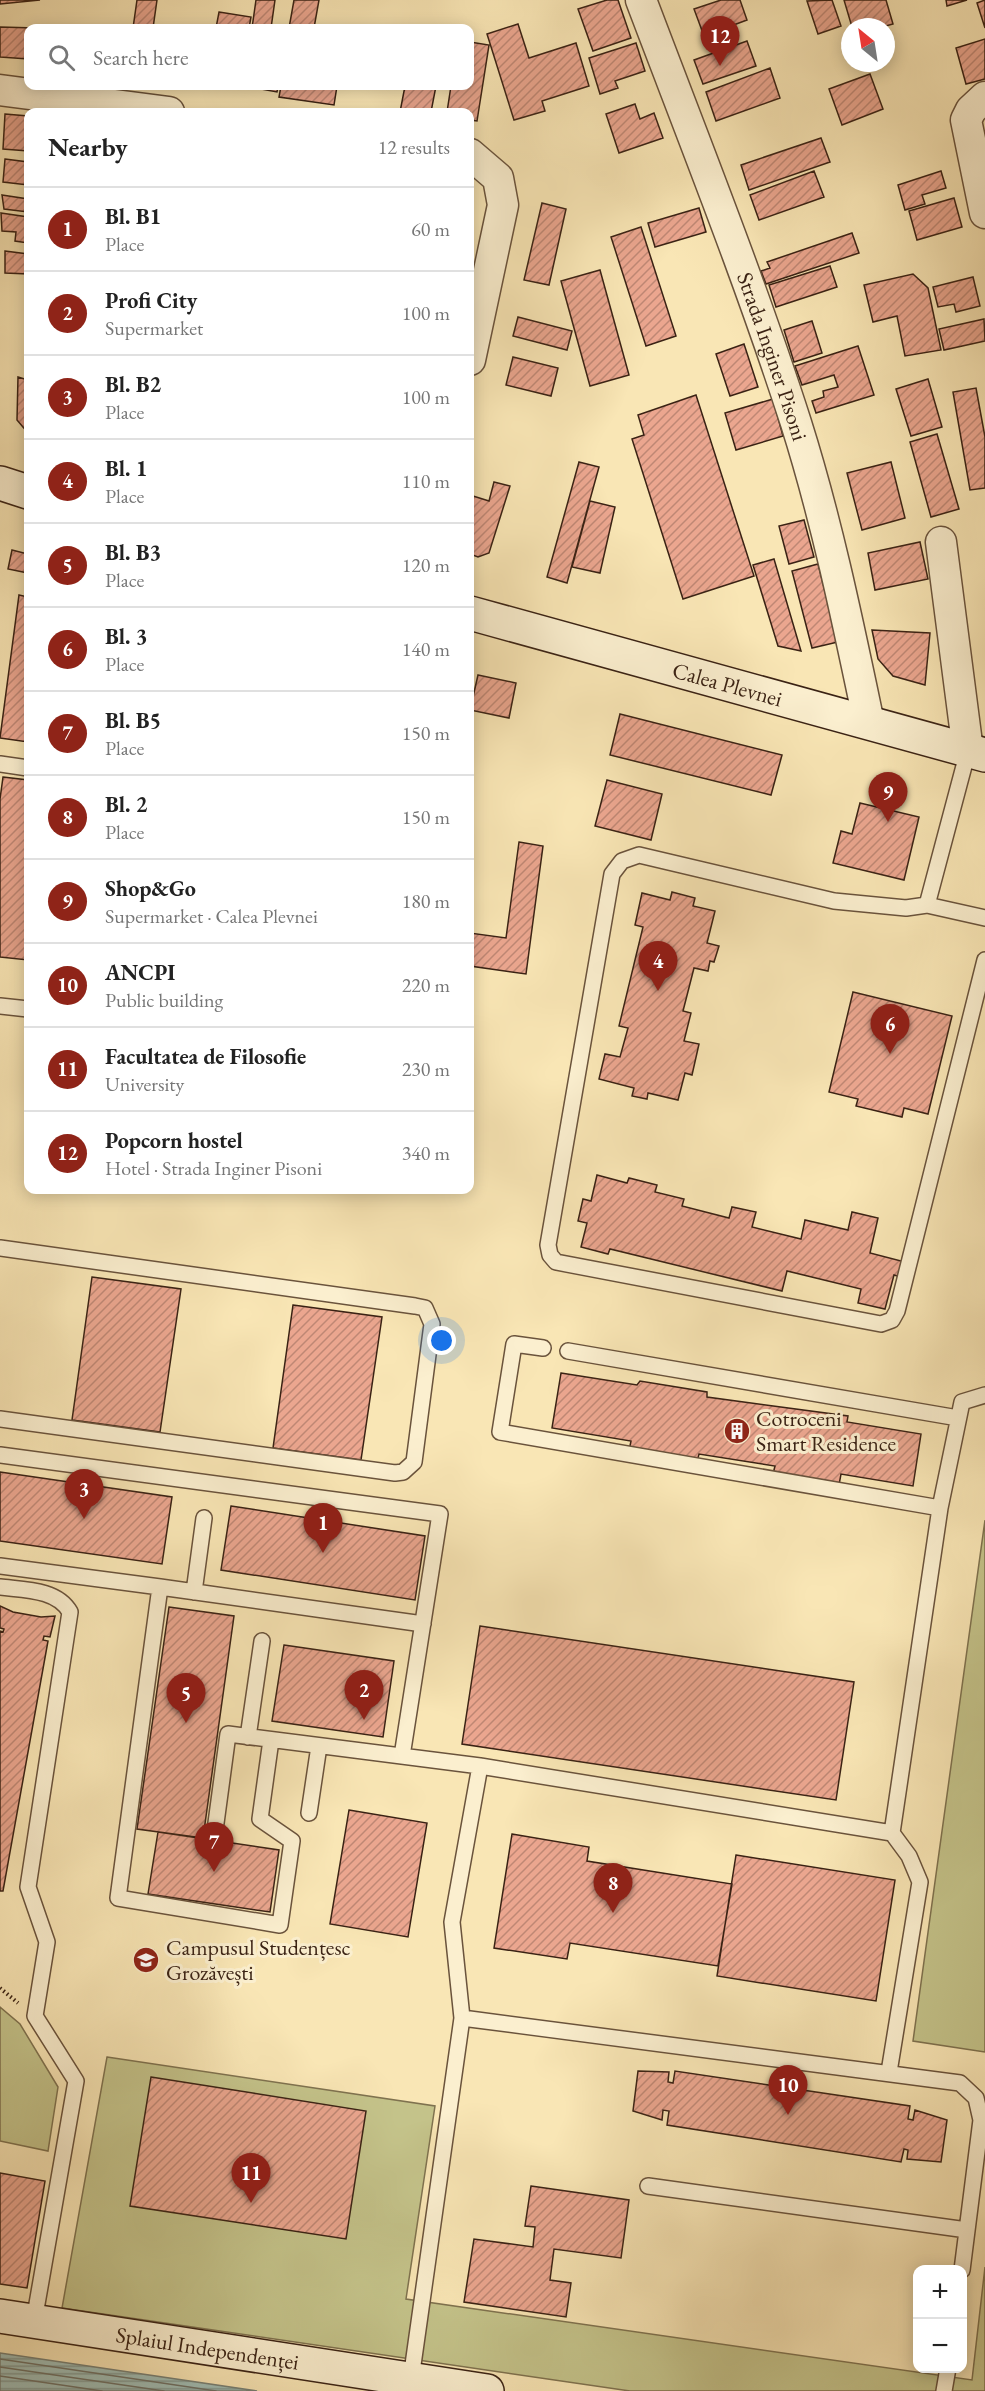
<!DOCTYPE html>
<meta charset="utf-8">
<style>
:root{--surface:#fff;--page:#f6f6f6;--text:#222;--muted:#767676;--line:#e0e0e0;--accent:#8f2418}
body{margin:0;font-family:"EB Garamond",serif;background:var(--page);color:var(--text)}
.controls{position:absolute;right:18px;bottom:18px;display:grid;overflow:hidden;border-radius:12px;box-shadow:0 3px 15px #0003}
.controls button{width:54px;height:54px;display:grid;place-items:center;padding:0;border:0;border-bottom:2px solid var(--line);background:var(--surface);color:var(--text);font:30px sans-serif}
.compass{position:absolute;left:841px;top:18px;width:54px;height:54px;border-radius:50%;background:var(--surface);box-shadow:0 3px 15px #0003;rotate:330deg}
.you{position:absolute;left:442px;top:1341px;width:21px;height:21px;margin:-15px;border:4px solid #fff;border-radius:50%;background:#1a73e8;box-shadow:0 0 0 9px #1a73e833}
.badge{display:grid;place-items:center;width:39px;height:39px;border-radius:50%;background:var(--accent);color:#fff;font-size:20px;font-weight:700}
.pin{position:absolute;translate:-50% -50px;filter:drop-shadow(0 2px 3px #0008)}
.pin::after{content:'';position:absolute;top:32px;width:21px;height:18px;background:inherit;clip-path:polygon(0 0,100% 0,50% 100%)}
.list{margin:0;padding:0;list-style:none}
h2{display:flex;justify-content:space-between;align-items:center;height:78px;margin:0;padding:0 24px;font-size:26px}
h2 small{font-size:20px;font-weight:400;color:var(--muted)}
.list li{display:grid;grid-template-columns:39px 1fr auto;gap:18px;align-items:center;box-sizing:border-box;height:84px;padding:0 24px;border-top:2px solid var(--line)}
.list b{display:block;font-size:22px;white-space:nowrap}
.list p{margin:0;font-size:20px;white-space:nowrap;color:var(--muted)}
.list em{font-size:20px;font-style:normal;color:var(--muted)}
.icon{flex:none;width:33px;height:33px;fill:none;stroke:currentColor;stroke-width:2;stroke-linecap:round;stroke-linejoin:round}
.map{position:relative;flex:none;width:985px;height:2391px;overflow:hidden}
.search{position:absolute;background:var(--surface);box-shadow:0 3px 15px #0003;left:24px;top:24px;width:450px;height:66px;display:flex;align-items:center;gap:15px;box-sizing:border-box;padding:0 21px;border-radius:12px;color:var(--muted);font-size:22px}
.panel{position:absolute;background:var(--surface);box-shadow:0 3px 15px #0003;left:24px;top:108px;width:450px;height:1086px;border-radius:12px}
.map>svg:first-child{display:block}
.green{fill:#c4c38a;stroke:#7f724f;stroke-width:1.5}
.water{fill:url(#water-rules);stroke:#778075;stroke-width:1.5}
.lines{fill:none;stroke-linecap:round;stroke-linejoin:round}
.shore{stroke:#6d7065;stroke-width:1.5}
.building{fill:url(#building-hatch);stroke:#3a2214;stroke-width:1.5}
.lane-casing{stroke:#6a533c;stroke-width:18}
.street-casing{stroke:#6a533c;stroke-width:33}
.secondary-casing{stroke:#3a2214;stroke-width:36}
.path{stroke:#3a2214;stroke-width:4;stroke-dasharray:1.5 3;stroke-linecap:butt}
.lane{stroke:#fbefcf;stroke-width:15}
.street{stroke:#fbefcf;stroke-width:30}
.secondary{stroke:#fbefcf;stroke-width:33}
.labels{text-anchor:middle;stroke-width:6;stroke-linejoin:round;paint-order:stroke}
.street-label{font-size:22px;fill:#3a2214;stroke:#fbefcf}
.poi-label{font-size:22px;fill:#3a2214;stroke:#fbefcf;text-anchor:start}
</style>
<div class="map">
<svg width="985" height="2391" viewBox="0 0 985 2391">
<defs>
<pattern id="water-rules" width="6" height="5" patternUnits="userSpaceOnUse" patternTransform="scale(1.5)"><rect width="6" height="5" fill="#a0beb6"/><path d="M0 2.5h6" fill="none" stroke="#839a93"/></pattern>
<pattern id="building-hatch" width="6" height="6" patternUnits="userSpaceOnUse" patternTransform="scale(1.5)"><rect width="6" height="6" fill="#eba68f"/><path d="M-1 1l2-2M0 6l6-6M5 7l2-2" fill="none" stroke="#bf8774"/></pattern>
</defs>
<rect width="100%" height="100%" fill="#f9e6b5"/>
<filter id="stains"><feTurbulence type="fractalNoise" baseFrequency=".00333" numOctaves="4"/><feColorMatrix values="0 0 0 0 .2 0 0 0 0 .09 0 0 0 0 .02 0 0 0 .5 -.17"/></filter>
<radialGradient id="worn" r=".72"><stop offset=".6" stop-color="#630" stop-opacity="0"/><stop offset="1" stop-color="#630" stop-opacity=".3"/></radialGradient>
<path class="green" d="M 985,1520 L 985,2052 L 913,2041 Z
M 0,2007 L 20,2024 L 58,2087 L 48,2151 L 0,2141 Z
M 107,2057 L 435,2106 L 406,2299 L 972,2380 L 985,2267 L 985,2391 L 630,2391 L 62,2308 Z"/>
<path class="water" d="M 0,2353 L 257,2391 L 0,2391 Z"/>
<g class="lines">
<path class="shore" d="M 0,2359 L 216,2391
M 0,2367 L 164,2391
M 0,2376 L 102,2391"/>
</g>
<path class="building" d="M 0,0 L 40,0 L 0,4 Z
M 137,0 L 157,0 L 153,28 L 133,28 Z
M 256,0 L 275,0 L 271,28 L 252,28 Z
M 294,0 L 319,0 L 314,28 L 289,28 Z
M 607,0 L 618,0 L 631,38 L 593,51 L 578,9 Z
M 721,0 L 740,0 L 747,20 L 704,36 L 694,9 Z
M 832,0 L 841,26 L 818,34 L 807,1 Z
M 844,0 L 886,0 L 893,24 L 882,27 L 852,27 Z
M 946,0 L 967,0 L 947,6 Z
M 985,0 L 985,28 L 977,3 Z
M 219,12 L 251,17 L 249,28 L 216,28 Z
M 518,24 L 529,58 L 576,43 L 589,86 L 542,101 L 545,111 L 514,120 L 487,34 Z
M 0,27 L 36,28 L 28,28 L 28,59 L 0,57 Z
M 985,39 L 985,79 L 966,84 L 956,48 Z
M 747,41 L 756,66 L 703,84 L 694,60 Z
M 470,42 L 489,45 L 477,121 L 470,120 L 470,112 L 447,112 L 451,86 L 470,86 Z
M 636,43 L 645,71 L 615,81 L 618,88 L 600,94 L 589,58 Z
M 770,68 L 780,98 L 716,121 L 706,92 Z
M 870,74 L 883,109 L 842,125 L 829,89 Z
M 244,86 L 278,86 L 277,92 Z
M 281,86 L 337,86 L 334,105 L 279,97 Z
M 405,86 L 436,86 L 431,112 L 400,112 Z
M 635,104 L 640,119 L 654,113 L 663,138 L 619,153 L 606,114 Z
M 5,114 L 28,116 L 28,151 L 3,149 Z
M 821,138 L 830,162 L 749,190 L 741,165 Z
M 5,159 L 28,162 L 28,185 L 3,182 Z
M 814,171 L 824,197 L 759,220 L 750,195 Z
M 941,171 L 946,188 L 922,195 L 925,204 L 905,210 L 898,185 Z
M 2,195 L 28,199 L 28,212 L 4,209 Z
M 954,198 L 962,227 L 917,240 L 909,211 Z
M 542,203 L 566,209 L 549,285 L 524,280 Z
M 699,208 L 706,232 L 655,247 L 648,223 Z
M 1,213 L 28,217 L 28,243 L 15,241 L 16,232 L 2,231 Z
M 641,227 L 676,336 L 646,346 L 611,237 Z
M 852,233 L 859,253 L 766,284 L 761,271 L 770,268 L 767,262 Z
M 5,251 L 28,254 L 28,274 L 5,273 Z
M 830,266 L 837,287 L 776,307 L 769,285 Z
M 600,270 L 629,375 L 590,386 L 561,281 Z
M 913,274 L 928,288 L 941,350 L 905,356 L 897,316 L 873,322 L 864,285 Z
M 973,277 L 980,306 L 956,312 L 954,304 L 938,307 L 933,287 Z
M 518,317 L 572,331 L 567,350 L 513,336 Z
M 984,319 L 985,341 L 944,350 L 939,329 Z
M 812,321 L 822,353 L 794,362 L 784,330 Z
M 744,344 L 758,387 L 730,396 L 716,354 Z
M 858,346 L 874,395 L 816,413 L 812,401 L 824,397 L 823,391 L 838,387 L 834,375 L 802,385 L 795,366 Z
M 513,357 L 558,368 L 551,396 L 506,385 Z
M 18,377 L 28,380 L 28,433 L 17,420 Z
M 928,379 L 942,427 L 911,436 L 896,389 Z
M 976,388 L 985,437 L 985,488 L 970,490 L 953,392 Z
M 696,395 L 754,576 L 683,599 L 632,439 L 644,435 L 638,415 Z
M 773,399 L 783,436 L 736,450 L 725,413 Z
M 937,434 L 959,509 L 931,517 L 910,442 Z
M 579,462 L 599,467 L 567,583 L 547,577 Z
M 891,462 L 905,518 L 862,530 L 847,473 Z
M 494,482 L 510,486 L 489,553 L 478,557 L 470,554 L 470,495 L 489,501 Z
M 590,501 L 615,507 L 600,573 L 572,567 Z
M 804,520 L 814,557 L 789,564 L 779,526 Z
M 920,542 L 928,579 L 875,590 L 868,553 Z
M 12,550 L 28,554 L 28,573 L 8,569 Z
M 774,559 L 801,651 L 778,646 L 753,565 Z
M 818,564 L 838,642 L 812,648 L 792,571 Z
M 19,595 L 28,597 L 28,742 L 0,738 Z
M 872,630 L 930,633 L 925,685 L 893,676 L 878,659 Z
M 478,675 L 516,683 L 509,718 L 470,710 Z
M 620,714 L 782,755 L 771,795 L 610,755 Z
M 3,777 L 28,780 L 28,960 L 0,957 L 0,799 Z
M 607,780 L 662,794 L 651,840 L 595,826 Z
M 860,803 L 919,817 L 904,880 L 833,863 L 841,831 L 852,834 Z
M 519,842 L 543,846 L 526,974 L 470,966 L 470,933 L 506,938 Z
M 672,892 L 695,898 L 693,906 L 715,911 L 707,943 L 719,946 L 714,962 L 710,961 L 708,971 L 694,968 L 683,1011 L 691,1013 L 684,1041 L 699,1044 L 692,1075 L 685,1073 L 678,1100 L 648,1093 L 647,1099 L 632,1096 L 634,1088 L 599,1079 L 605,1054 L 620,1057 L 628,1028 L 619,1026 L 643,927 L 635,925 L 642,893 L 670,900 Z
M 853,992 L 952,1016 L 928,1114 L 904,1108 L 902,1117 L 856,1106 L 858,1099 L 829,1092 Z
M 597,1175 L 627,1183 L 629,1178 L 657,1185 L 655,1192 L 684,1199 L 682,1206 L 729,1218 L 732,1207 L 756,1212 L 752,1227 L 801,1239 L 805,1220 L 848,1230 L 852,1212 L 878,1218 L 870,1253 L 905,1262 L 901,1277 L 894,1275 L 885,1309 L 858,1303 L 861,1289 L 787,1271 L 782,1291 L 610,1249 L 608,1254 L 581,1247 L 587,1223 L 578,1221 L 583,1199 L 591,1201 Z
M 92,1277 L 181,1289 L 160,1432 L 72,1420 Z
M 293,1305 L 382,1317 L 361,1460 L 273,1448 Z
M 561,1373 L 637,1385 L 640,1381 L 707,1392 L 707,1397 L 848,1416 L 847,1422 L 921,1434 L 913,1486 L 841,1474 L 839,1485 L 773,1474 L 775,1466 L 699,1454 L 697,1462 L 629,1451 L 631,1441 L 552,1428 Z
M 0,1472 L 172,1497 L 162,1564 L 0,1541 Z
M 231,1506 L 425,1536 L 415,1600 L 221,1570 Z
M 0,1606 L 13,1612 L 41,1617 L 55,1616 L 50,1637 L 44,1636 L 43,1640 L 48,1641 L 3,1891 L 0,1891 L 0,1631 L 3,1632 L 4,1629 L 0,1628 Z
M 169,1607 L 234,1616 L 203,1838 L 137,1829 Z
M 480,1626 L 854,1682 L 836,1800 L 462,1744 Z
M 284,1645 L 394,1661 L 383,1737 L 272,1721 Z
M 349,1810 L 427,1823 L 408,1937 L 330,1924 Z
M 158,1832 L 279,1850 L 270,1912 L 148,1894 Z
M 512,1834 L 589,1847 L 587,1861 L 732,1884 L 718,1966 L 570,1943 L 567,1959 L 494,1948 Z
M 736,1855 L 895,1880 L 876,2001 L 717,1976 Z
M 638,2071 L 669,2072 L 668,2082 L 673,2083 L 675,2071 L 910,2106 L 908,2119 L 913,2120 L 915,2110 L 947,2120 L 941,2162 L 907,2159 L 908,2150 L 904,2149 L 901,2162 L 667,2125 L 669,2111 L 663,2110 L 662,2120 L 633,2111 Z
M 151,2077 L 366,2111 L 346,2239 L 130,2206 Z
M 0,2173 L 45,2181 L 27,2288 L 0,2284 Z
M 531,2186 L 629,2200 L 621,2258 L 554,2249 L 550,2280 L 571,2283 L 566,2317 L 464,2302 L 474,2239 L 533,2247 L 535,2227 L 525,2226 Z"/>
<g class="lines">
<g class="lane-casing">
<path id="lane" d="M 0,764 L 28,768
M 927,905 L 968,751
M 985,918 L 927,905 L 906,908 L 834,901 L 639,855 L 622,861 L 612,874 L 548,1245 L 550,1255 L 556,1262 L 881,1324 L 892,1320 L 897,1311 L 985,960
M 0,1006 L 28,1009
M 0,1248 L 415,1306 L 425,1308 L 432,1324 L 414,1462 L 403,1472 L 395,1473 L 0,1419
M 543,1348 L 514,1344 L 500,1432 L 940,1508
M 568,1351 L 958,1418
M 0,1455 L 440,1514 L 402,1756
M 0,1566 L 160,1587 L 118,1898 L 280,1925 L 292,1841 L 260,1819 L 271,1740
M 0,1587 C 24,1590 57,1589 70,1612 L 28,1887 L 47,1942 L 35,2016 L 76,2081 L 34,2321
M 160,1587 L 423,1624
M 194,1592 L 204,1518
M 248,1737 L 262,1641
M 309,1813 L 319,1746
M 216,1823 L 228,1734 L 480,1766 L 892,1833
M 462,2018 L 960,2083 L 976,2098 L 981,2120 L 962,2270
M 889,2072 L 920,1882 L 909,1856 L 892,1833 L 940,1508 L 962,1402 L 985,1395
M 648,2186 L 967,2230
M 411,2379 L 462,2018 L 452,1922 L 480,1766
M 944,2391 L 948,2368"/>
</g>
<g class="street-casing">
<g id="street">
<path id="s1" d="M 641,0 C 694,140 750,280 796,423 C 827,521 848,623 869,723"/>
<path d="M 0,90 L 169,112"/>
<path d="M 985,97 L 971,110 L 966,120 L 985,213"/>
<path d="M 470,154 L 498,178 L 503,205 L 470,360"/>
<path d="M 941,542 L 968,751"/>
</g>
</g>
<g class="secondary-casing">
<g id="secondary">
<path d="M 0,483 L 28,492"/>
<path id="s2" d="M 470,613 L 985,755"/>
<path id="s3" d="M 0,2316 L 487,2391"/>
</g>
</g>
<path class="path" d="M 0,1988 L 18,2003"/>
<use href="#lane" class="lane"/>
<use href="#street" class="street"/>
<use href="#secondary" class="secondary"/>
</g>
<defs>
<g id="building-disc" transform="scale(1.35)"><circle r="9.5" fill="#8f2418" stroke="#fbefcf"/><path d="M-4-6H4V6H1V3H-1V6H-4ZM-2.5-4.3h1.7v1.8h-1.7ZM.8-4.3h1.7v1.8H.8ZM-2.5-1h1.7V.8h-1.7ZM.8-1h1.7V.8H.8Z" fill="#fff"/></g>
<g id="university-disc" transform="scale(1.35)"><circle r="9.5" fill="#8f2418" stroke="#fbefcf"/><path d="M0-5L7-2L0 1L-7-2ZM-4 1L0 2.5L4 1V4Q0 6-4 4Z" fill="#fff"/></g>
</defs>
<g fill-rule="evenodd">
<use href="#building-disc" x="737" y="1431"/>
<use href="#university-disc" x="146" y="1960"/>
</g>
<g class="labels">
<g class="street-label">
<text dy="8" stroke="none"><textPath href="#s1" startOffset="380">Strada Inginer Pisoni</textPath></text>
<text dy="8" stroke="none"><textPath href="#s2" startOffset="267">Calea Plevnei</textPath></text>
<text dy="8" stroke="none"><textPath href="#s3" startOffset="210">Splaiul Independenței</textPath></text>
</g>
<g class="poi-label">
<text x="756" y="1426">Cotroceni<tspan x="756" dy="25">Smart Residence</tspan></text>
<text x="166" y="1955">Campusul Studențesc<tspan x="166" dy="25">Grozăvești</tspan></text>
</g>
</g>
<rect width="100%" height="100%" filter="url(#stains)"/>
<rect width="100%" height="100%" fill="url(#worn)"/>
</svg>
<div class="controls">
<button>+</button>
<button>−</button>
</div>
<svg class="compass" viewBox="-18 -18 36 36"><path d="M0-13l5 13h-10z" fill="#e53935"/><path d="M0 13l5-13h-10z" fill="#767676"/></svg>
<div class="you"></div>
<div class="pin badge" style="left:323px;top:1553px">1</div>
<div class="pin badge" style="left:364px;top:1720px">2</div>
<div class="pin badge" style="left:84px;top:1519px">3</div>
<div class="pin badge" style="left:658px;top:991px">4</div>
<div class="pin badge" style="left:186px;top:1723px">5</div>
<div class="pin badge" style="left:890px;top:1054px">6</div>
<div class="pin badge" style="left:214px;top:1872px">7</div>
<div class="pin badge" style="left:613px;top:1913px">8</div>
<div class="pin badge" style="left:888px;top:822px">9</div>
<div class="pin badge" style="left:788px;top:2115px">10</div>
<div class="pin badge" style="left:251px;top:2203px">11</div>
<div class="pin badge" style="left:720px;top:66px">12</div>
<div class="search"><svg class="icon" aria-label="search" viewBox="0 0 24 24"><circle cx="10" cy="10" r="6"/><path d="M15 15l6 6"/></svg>Search here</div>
<section class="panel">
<h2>Nearby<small>12 results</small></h2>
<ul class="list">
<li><span class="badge">1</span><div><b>Bl. B1</b><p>Place</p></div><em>60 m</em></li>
<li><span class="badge">2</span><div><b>Profi City</b><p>Supermarket</p></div><em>100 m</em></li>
<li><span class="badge">3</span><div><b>Bl. B2</b><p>Place</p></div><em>100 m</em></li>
<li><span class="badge">4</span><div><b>Bl. 1</b><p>Place</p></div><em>110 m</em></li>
<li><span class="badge">5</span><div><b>Bl. B3</b><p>Place</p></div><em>120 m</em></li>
<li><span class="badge">6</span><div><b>Bl. 3</b><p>Place</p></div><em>140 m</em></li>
<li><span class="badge">7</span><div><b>Bl. B5</b><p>Place</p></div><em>150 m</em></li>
<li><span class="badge">8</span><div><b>Bl. 2</b><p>Place</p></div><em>150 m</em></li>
<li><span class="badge">9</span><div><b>Shop&amp;Go</b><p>Supermarket · Calea Plevnei</p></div><em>180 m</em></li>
<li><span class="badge">10</span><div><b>ANCPI</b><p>Public building</p></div><em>220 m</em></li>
<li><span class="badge">11</span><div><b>Facultatea de Filosofie</b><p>University</p></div><em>230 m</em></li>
<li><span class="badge">12</span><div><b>Popcorn hostel</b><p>Hotel · Strada Inginer Pisoni</p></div><em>340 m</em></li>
</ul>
</section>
</div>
